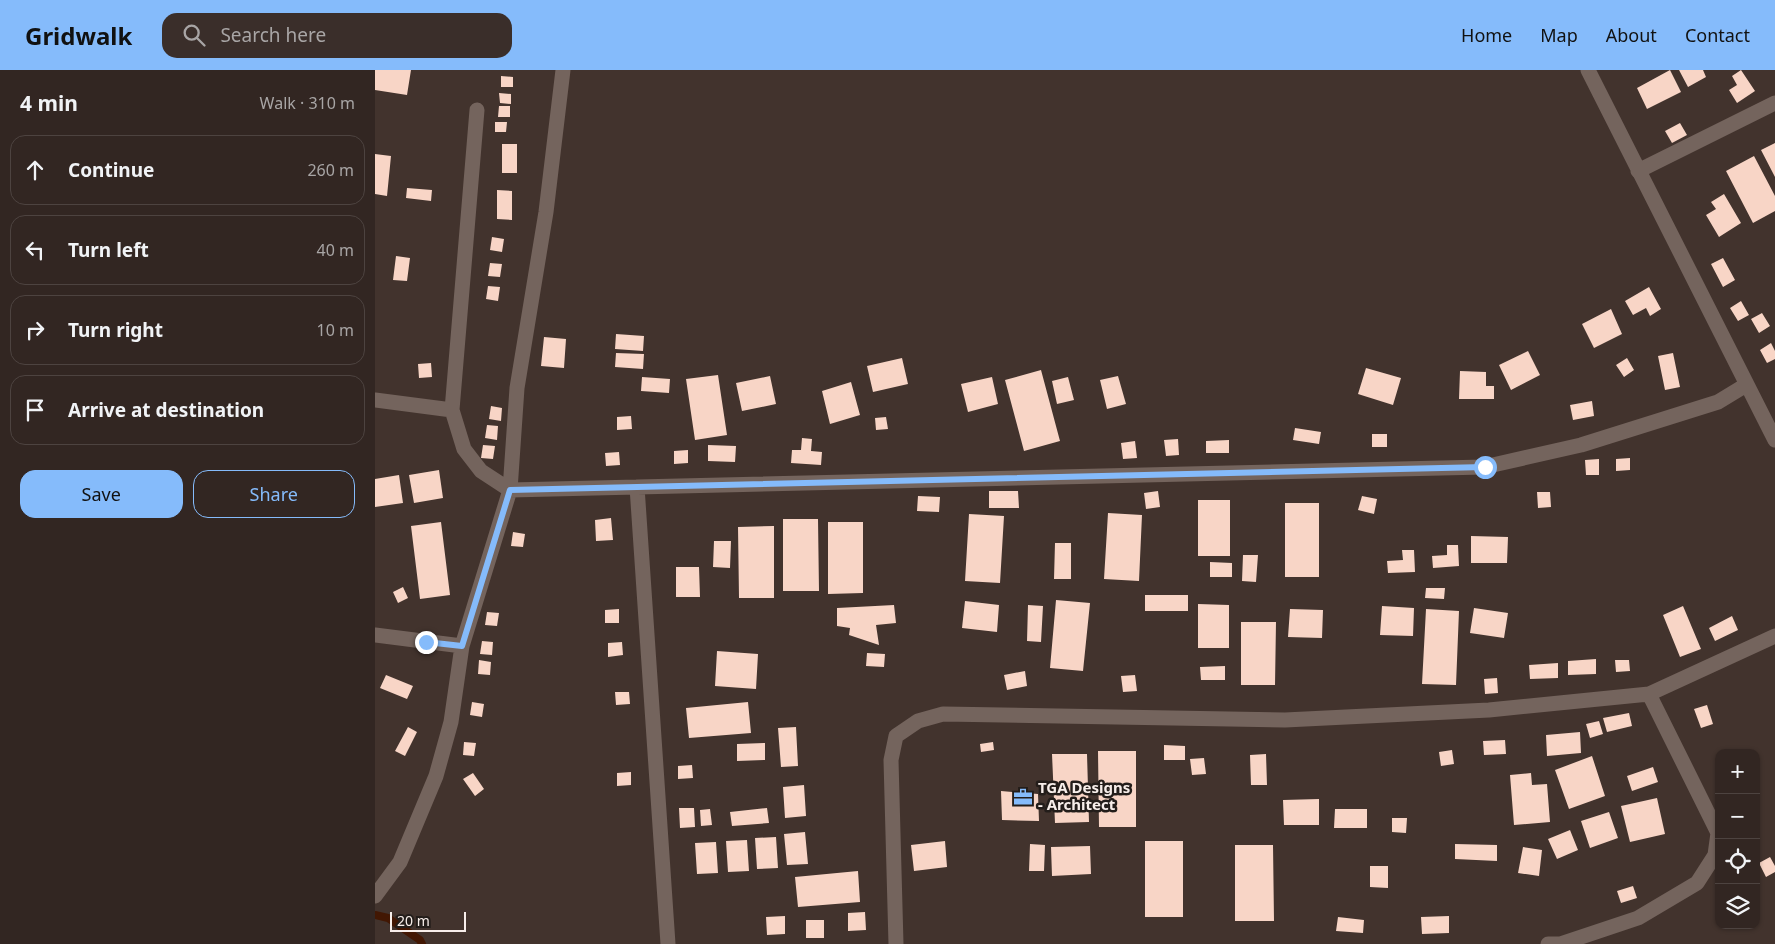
<!DOCTYPE html>
<meta charset="utf-8">
<style>
:root{--surface:#322622;--page:#3a2e2a;--text:#f1f3f6;--muted:#a8a5a5;--line:#4d4340;--accent:#85bbfb}
body{margin:0;font-family:"Noto Sans",sans-serif;background:var(--page);color:var(--text)}
.controls{position:absolute;right:15px;bottom:15px;display:grid;overflow:hidden;border-radius:10px;box-shadow:0 1px 4px #0004}
.controls button{width:45px;height:45px;display:grid;place-items:center;padding:0;border:0;border-bottom:1px solid var(--line);background:var(--surface);color:var(--text);font:25px sans-serif}
.scale{position:absolute;left:15px;bottom:12px;width:76px;box-sizing:border-box;padding-left:5px;border:2px solid #f7eeea;border-top:0;font-size:14px;line-height:18px;white-space:nowrap;color:#f7eeea;-webkit-text-stroke:4px #231d1a;paint-order:stroke}
.stop{position:absolute;width:15px;height:15px;margin:-11px;border:4px solid #85bbfb;border-radius:50%;background:#fff}
.stop.end{background:#85bbfb;border-color:#fff;box-shadow:0 1px 5px #0008}
.list{margin:0;padding:0;list-style:none}
h2{display:flex;justify-content:space-between;align-items:center;height:65px;margin:0;padding:0 20px;font-size:21px}
h2 small{font-size:16px;font-weight:400;color:var(--muted)}
.list li{display:grid;grid-template-columns:32px 1fr auto;gap:15px;align-items:center;box-sizing:border-box;height:70px;margin:0 10px 10px;padding:0 10px;border:1px solid var(--line);border-radius:15px}
.list b{display:block;font-size:19px;white-space:nowrap}
.list em{font-size:16px;font-style:normal;color:var(--muted)}
.actions{display:flex;gap:10px;padding:15px 20px}
.actions a{flex:1;padding:11px 0;border:1px solid var(--accent);border-radius:15px;text-align:center;font-size:18px;color:var(--accent)}
.actions .main{background:var(--accent);color:#111}
.icon{flex:none;width:28px;height:28px;fill:none;stroke:currentColor;stroke-width:2;stroke-linecap:round;stroke-linejoin:round}
.map{position:relative;flex:none;width:1400px;height:874px;overflow:hidden}
header{display:flex;align-items:center;gap:30px;box-sizing:border-box;height:70px;padding:0 25px;background:var(--accent);color:#111}
header strong{font-size:24px}
nav{display:flex;gap:28px;margin-inline-start:auto;font-size:18px}
.search{width:350px;height:45px;background:var(--page);display:flex;align-items:center;gap:12px;box-sizing:border-box;padding:0 18px;border-radius:15px;color:var(--muted);font-size:19px}
main{display:flex}
aside{flex:1;background:var(--surface)}
.map>svg:first-child{display:block}
.lines{fill:none;stroke-linecap:round;stroke-linejoin:round}
.stream{stroke:#421703;stroke-width:8}
.building{fill:#f8d5c6}
.minor{stroke:#74645d;stroke-width:15}
.route{stroke:#85bbfb;stroke-width:6}
.labels{text-anchor:middle;stroke-width:5;stroke-linejoin:round;paint-order:stroke}
.poi-label{font-size:15px;font-weight:bold;fill:#f7eeea;stroke:#231d1a;text-anchor:start}
</style>
<header>
<strong>Gridwalk</strong>
<div class="search"><svg class="icon" aria-label="search" viewBox="0 0 24 24"><circle cx="10" cy="10" r="6"/><path d="M15 15l6 6"/></svg>Search here</div>
<nav><a>Home</a><a>Map</a><a>About</a><a>Contact</a></nav>
</header>
<main>
<aside>
<h2>4 min<small>Walk · 310 m</small></h2>
<ul class="list">
<li><svg class="icon" aria-label="ahead" viewBox="0 0 24 24"><path d="M12 20V5M6 11l6-6 6 6"/></svg><div><b>Continue</b></div><em>260 m</em></li>
<li><svg class="icon" aria-label="left" viewBox="0 0 24 24"><path d="M17 20v-9H6M10 6l-5 5 5 5"/></svg><div><b>Turn left</b></div><em>40 m</em></li>
<li><svg class="icon" aria-label="right" viewBox="0 0 24 24"><path d="M7 20v-9h11M14 6l5 5-5 5"/></svg><div><b>Turn right</b></div><em>10 m</em></li>
<li><svg class="icon" aria-label="arrive" viewBox="0 0 24 24"><path d="M6 21V4h12l-3 4 3 4H6"/></svg><div><b>Arrive at destination</b></div></li>
</ul>
<div class="actions"><a class="main">Save</a><a>Share</a></div>
</aside>
<div class="map">
<svg width="1400" height="874" viewBox="0 0 1400 874">
<rect width="100%" height="100%" fill="#42332d"/>
<g class="lines">
<path class="stream" d="M 0,845 L 13,848 L 45,870 L 47,874"/>
</g>
<path class="building" d="M 0,0 L 36,0 L 32,25 L 0,20 Z
M 1295,0 L 1306,22 L 1272,39 L 1262,18 Z
M 1304,0 L 1328,0 L 1331,7 L 1313,17 Z
M 1366,0 L 1380,21 L 1362,33 L 1354,20 L 1362,15 L 1357,6 Z
M 126,6 L 138,7 L 138,17 L 126,17 Z
M 124,23 L 136,24 L 136,34 L 125,33 Z
M 124,36 L 135,36 L 135,47 L 123,47 Z
M 120,52 L 132,52 L 131,62 L 120,62 Z
M 1305,53 L 1312,65 L 1297,73 L 1290,61 Z
M 1400,73 L 1400,107 L 1386,80 Z
M 127,74 L 142,74 L 142,103 L 127,103 Z
M 0,84 L 16,86 L 12,126 L 0,124 Z
M 1379,86 L 1400,126 L 1400,141 L 1378,153 L 1351,101 Z
M 32,118 L 57,120 L 56,131 L 31,128 Z
M 122,120 L 137,121 L 137,150 L 122,149 Z
M 1349,124 L 1366,153 L 1344,167 L 1331,145 L 1341,139 L 1336,132 Z
M 117,167 L 129,169 L 127,182 L 115,180 Z
M 21,186 L 35,188 L 32,211 L 18,210 Z
M 1348,188 L 1360,210 L 1348,217 L 1336,194 Z
M 115,193 L 127,194 L 125,207 L 113,206 Z
M 113,216 L 125,217 L 123,231 L 111,229 Z
M 1274,217 L 1286,239 L 1275,246 L 1271,238 L 1258,245 L 1250,231 Z
M 1366,231 L 1374,245 L 1363,251 L 1355,238 Z
M 1236,239 L 1247,264 L 1219,278 L 1207,254 Z
M 1387,243 L 1395,256 L 1384,263 L 1376,249 Z
M 241,264 L 269,266 L 268,281 L 240,279 Z
M 169,267 L 191,269 L 189,298 L 166,296 Z
M 1396,273 L 1400,281 L 1400,289 L 1392,293 L 1385,280 Z
M 1153,281 L 1165,305 L 1136,320 L 1124,295 Z
M 241,283 L 269,284 L 268,299 L 240,297 Z
M 1298,283 L 1305,317 L 1290,320 L 1283,286 Z
M 527,288 L 533,314 L 498,322 L 492,296 Z
M 1252,288 L 1259,300 L 1249,307 L 1241,295 Z
M 56,293 L 57,307 L 44,308 L 43,294 Z
M 991,298 L 1026,308 L 1018,335 L 983,324 Z
M 666,300 L 685,371 L 649,381 L 630,310 Z
M 1085,301 L 1111,302 L 1111,316 L 1119,316 L 1119,329 L 1084,329 Z
M 343,305 L 352,365 L 320,370 L 311,309 Z
M 395,306 L 401,334 L 367,341 L 361,313 Z
M 743,306 L 751,334 L 732,339 L 725,310 Z
M 267,307 L 295,309 L 294,323 L 266,321 Z
M 617,307 L 623,334 L 593,342 L 586,314 Z
M 693,307 L 699,330 L 682,334 L 677,311 Z
M 476,312 L 485,345 L 455,354 L 447,321 Z
M 1217,331 L 1219,346 L 1198,350 L 1195,335 Z
M 116,336 L 127,338 L 126,351 L 114,349 Z
M 256,346 L 257,359 L 242,360 L 242,347 Z
M 511,347 L 513,359 L 501,360 L 500,348 Z
M 112,355 L 123,356 L 122,370 L 110,368 Z
M 920,358 L 946,362 L 944,374 L 918,370 Z
M 997,364 L 1012,364 L 1012,377 L 997,377 Z
M 427,368 L 437,369 L 436,381 L 447,382 L 446,395 L 416,393 L 417,380 L 426,380 Z
M 803,369 L 804,385 L 791,386 L 789,370 Z
M 854,370 L 854,383 L 831,383 L 831,371 Z
M 760,371 L 762,388 L 748,389 L 746,373 Z
M 108,375 L 120,376 L 118,389 L 106,388 Z
M 333,375 L 361,376 L 360,392 L 333,391 Z
M 313,380 L 313,393 L 299,394 L 299,381 Z
M 244,382 L 245,395 L 231,396 L 230,383 Z
M 1255,388 L 1255,400 L 1241,401 L 1241,389 Z
M 1224,389 L 1224,405 L 1211,405 L 1210,390 Z
M 64,400 L 68,428 L 39,433 L 34,405 Z
M 24,405 L 28,433 L 0,437 L 0,409 Z
M 614,421 L 643,421 L 644,438 L 614,438 Z
M 783,421 L 785,437 L 771,439 L 769,423 Z
M 1162,422 L 1175,422 L 1176,437 L 1163,438 Z
M 543,426 L 565,427 L 564,442 L 542,441 Z
M 987,426 L 1002,429 L 999,444 L 983,440 Z
M 823,430 L 855,430 L 855,486 L 823,486 Z
M 910,433 L 944,433 L 944,507 L 910,507 Z
M 733,443 L 767,445 L 764,511 L 729,509 Z
M 594,444 L 629,446 L 625,513 L 590,511 Z
M 236,448 L 238,470 L 221,471 L 220,450 Z
M 408,449 L 443,449 L 444,521 L 408,521 Z
M 66,452 L 75,525 L 45,529 L 36,456 Z
M 453,452 L 488,452 L 488,523 L 453,524 Z
M 399,456 L 399,528 L 364,528 L 363,457 Z
M 138,462 L 150,464 L 148,477 L 136,476 Z
M 1096,466 L 1133,467 L 1132,493 L 1096,493 Z
M 339,471 L 356,471 L 355,498 L 338,497 Z
M 680,473 L 696,473 L 696,509 L 679,509 Z
M 1072,475 L 1083,475 L 1084,496 L 1058,498 L 1057,486 L 1072,485 Z
M 1027,480 L 1039,480 L 1040,502 L 1013,503 L 1012,491 L 1028,490 Z
M 868,485 L 883,485 L 881,512 L 867,511 Z
M 835,492 L 857,493 L 857,507 L 835,507 Z
M 301,497 L 324,497 L 325,527 L 301,527 Z
M 28,517 L 33,528 L 23,533 L 18,522 Z
M 1051,518 L 1070,518 L 1069,529 L 1050,528 Z
M 770,525 L 813,525 L 813,541 L 770,541 Z
M 681,530 L 715,533 L 708,601 L 675,598 Z
M 590,531 L 624,535 L 622,562 L 587,558 Z
M 823,534 L 854,535 L 854,578 L 823,578 Z
M 519,535 L 521,553 L 501,555 L 504,575 L 474,565 L 475,558 L 462,556 L 462,538 Z
M 653,535 L 668,536 L 666,572 L 652,571 Z
M 1007,536 L 1039,538 L 1038,566 L 1005,565 Z
M 1308,536 L 1326,579 L 1305,587 L 1288,545 Z
M 1099,538 L 1133,543 L 1129,568 L 1095,563 Z
M 244,539 L 244,553 L 230,553 L 230,540 Z
M 915,539 L 948,540 L 947,568 L 913,567 Z
M 1051,539 L 1084,541 L 1081,615 L 1047,614 Z
M 112,542 L 124,543 L 122,556 L 110,555 Z
M 1357,546 L 1363,560 L 1340,571 L 1334,558 Z
M 866,552 L 901,552 L 900,615 L 866,615 Z
M 107,571 L 118,572 L 117,585 L 105,584 Z
M 247,572 L 248,585 L 233,587 L 233,573 Z
M 342,581 L 383,584 L 381,619 L 340,616 Z
M 492,583 L 510,584 L 509,597 L 491,596 Z
M 1221,589 L 1221,604 L 1193,605 L 1193,591 Z
M 104,590 L 116,592 L 115,605 L 103,604 Z
M 1240,590 L 1254,590 L 1255,601 L 1241,602 Z
M 1183,593 L 1183,608 L 1155,609 L 1154,595 Z
M 850,596 L 850,610 L 826,610 L 825,597 Z
M 650,601 L 652,616 L 632,620 L 629,605 Z
M 11,605 L 38,616 L 32,629 L 5,618 Z
M 760,605 L 762,621 L 748,622 L 746,606 Z
M 1122,608 L 1123,623 L 1110,624 L 1109,609 Z
M 240,622 L 254,622 L 255,634 L 241,635 Z
M 97,632 L 109,634 L 107,647 L 95,645 Z
M 373,632 L 376,663 L 314,668 L 311,638 Z
M 1332,635 L 1338,654 L 1326,658 L 1319,639 Z
M 1254,643 L 1257,656 L 1232,662 L 1228,648 Z
M 1224,651 L 1228,664 L 1215,668 L 1211,654 Z
M 33,657 L 42,662 L 30,686 L 20,681 Z
M 421,657 L 423,696 L 406,697 L 403,658 Z
M 1205,662 L 1206,683 L 1172,686 L 1171,665 Z
M 1130,670 L 1131,684 L 1109,685 L 1108,671 Z
M 89,672 L 101,673 L 99,686 L 88,685 Z
M 618,672 L 619,680 L 606,682 L 605,674 Z
M 390,673 L 390,690 L 362,691 L 362,674 Z
M 789,675 L 810,676 L 810,690 L 789,690 Z
M 1077,680 L 1079,694 L 1066,696 L 1064,682 Z
M 723,681 L 761,681 L 761,757 L 724,757 Z
M 677,684 L 712,684 L 714,752 L 680,753 Z
M 891,684 L 892,715 L 876,715 L 875,685 Z
M 1217,686 L 1230,726 L 1194,739 L 1180,700 Z
M 829,688 L 831,704 L 817,705 L 815,689 Z
M 317,695 L 318,708 L 303,709 L 303,696 Z
M 1278,697 L 1283,712 L 1257,721 L 1252,706 Z
M 256,702 L 256,715 L 242,716 L 242,703 Z
M 98,703 L 109,719 L 100,726 L 88,709 Z
M 1156,703 L 1157,715 L 1172,714 L 1175,752 L 1139,755 L 1135,705 Z
M 429,715 L 431,746 L 410,748 L 408,717 Z
M 626,721 L 663,724 L 664,751 L 627,750 Z
M 1282,728 L 1290,764 L 1255,772 L 1246,736 Z
M 944,729 L 944,755 L 909,755 L 908,730 Z
M 304,738 L 319,738 L 320,757 L 305,758 Z
M 392,738 L 394,753 L 357,756 L 355,742 Z
M 335,739 L 337,755 L 326,756 L 325,740 Z
M 960,739 L 992,739 L 992,758 L 959,758 Z
M 1234,742 L 1243,768 L 1215,778 L 1206,751 Z
M 1017,748 L 1032,748 L 1031,763 L 1017,762 Z
M 1195,760 L 1203,780 L 1182,789 L 1173,769 Z
M 430,762 L 433,794 L 412,795 L 409,764 Z
M 401,767 L 403,798 L 382,799 L 380,768 Z
M 372,770 L 374,801 L 353,802 L 351,771 Z
M 570,771 L 572,797 L 539,801 L 536,775 Z
M 770,771 L 808,771 L 808,847 L 770,847 Z
M 341,772 L 343,803 L 322,804 L 320,773 Z
M 655,774 L 670,775 L 669,801 L 654,801 Z
M 1080,774 L 1122,775 L 1122,791 L 1080,789 Z
M 860,775 L 898,775 L 899,851 L 860,851 Z
M 715,776 L 716,804 L 677,806 L 676,777 Z
M 1148,777 L 1167,780 L 1164,806 L 1143,803 Z
M 1395,787 L 1400,796 L 1400,802 L 1391,807 L 1384,793 Z
M 995,796 L 1013,796 L 1013,818 L 995,817 Z
M 483,801 L 485,832 L 423,837 L 420,807 Z
M 1258,816 L 1262,828 L 1246,833 L 1242,821 Z
M 490,842 L 491,860 L 473,861 L 473,843 Z
M 410,846 L 410,864 L 392,865 L 391,847 Z
M 1074,846 L 1074,863 L 1047,864 L 1046,847 Z
M 963,847 L 989,850 L 988,863 L 961,861 Z
M 431,850 L 449,850 L 449,868 L 431,868 Z"/>
<g class="lines">
<path class="minor" d="M 1213,0 L 1400,370
M 1263,101 L 1400,33
M 0,330 L 77,340 L 89,379 L 106,401 L 135,420 L 1109,397 L 1206,375 L 1343,332 L 1371,315
M 77,340 L 102,40
M 262,417 L 293,874
M 0,565 L 87,576
M 0,826 L 25,792 L 61,706 L 76,652 L 87,576 L 135,420 L 142,318 L 171,142 L 188,0
M 521,874 L 516,690 L 521,666 L 543,651 L 568,644 L 910,650 L 1114,640 L 1274,624 L 1400,566
M 1173,874 L 1185,874 L 1263,848 L 1322,813 L 1340,785 L 1343,763 L 1274,624"/>
</g>
<g class="lines">
<path class="route" d="M 51,572 L 87,576 L 135,420 L 1110,397"/>
</g>
<defs>
<g id="office-bare" transform="scale(1.5)"><path d="M-6-3h4V-5.5h4V-3h4V5H-6ZM-1-4.5V-3h2v-1.5ZM-6 0V1H6V0Z" fill="#85bbfb" stroke="#231d1a" stroke-width="2.5" paint-order="stroke"/></g>
</defs>
<g fill-rule="evenodd">
<use href="#office-bare" x="648" y="727"/>
</g>
<g class="labels">
<g class="poi-label">
<text x="663" y="723">TGA Designs<tspan x="663" dy="17">- Architect</tspan></text>
</g>
</g>
</svg>
<div class="controls">
<button>+</button>
<button>−</button>
<button><svg class="icon" aria-label="locate" viewBox="0 0 24 24"><circle cx="12" cy="12" r="6"/><path d="M12 2v4M12 18v4M2 12h4M18 12h4"/></svg></button>
<button><svg class="icon" aria-label="layers" viewBox="0 0 24 24"><path d="M12 4l9 5-9 5-9-5zM3 14l9 5 9-5"/></svg></button>
</div>
<div class="scale">20 m</div>
<div class="stop" style="left:1110px;top:397px"></div>
<div class="stop end" style="left:51px;top:572px"></div>
</div>
</main>
